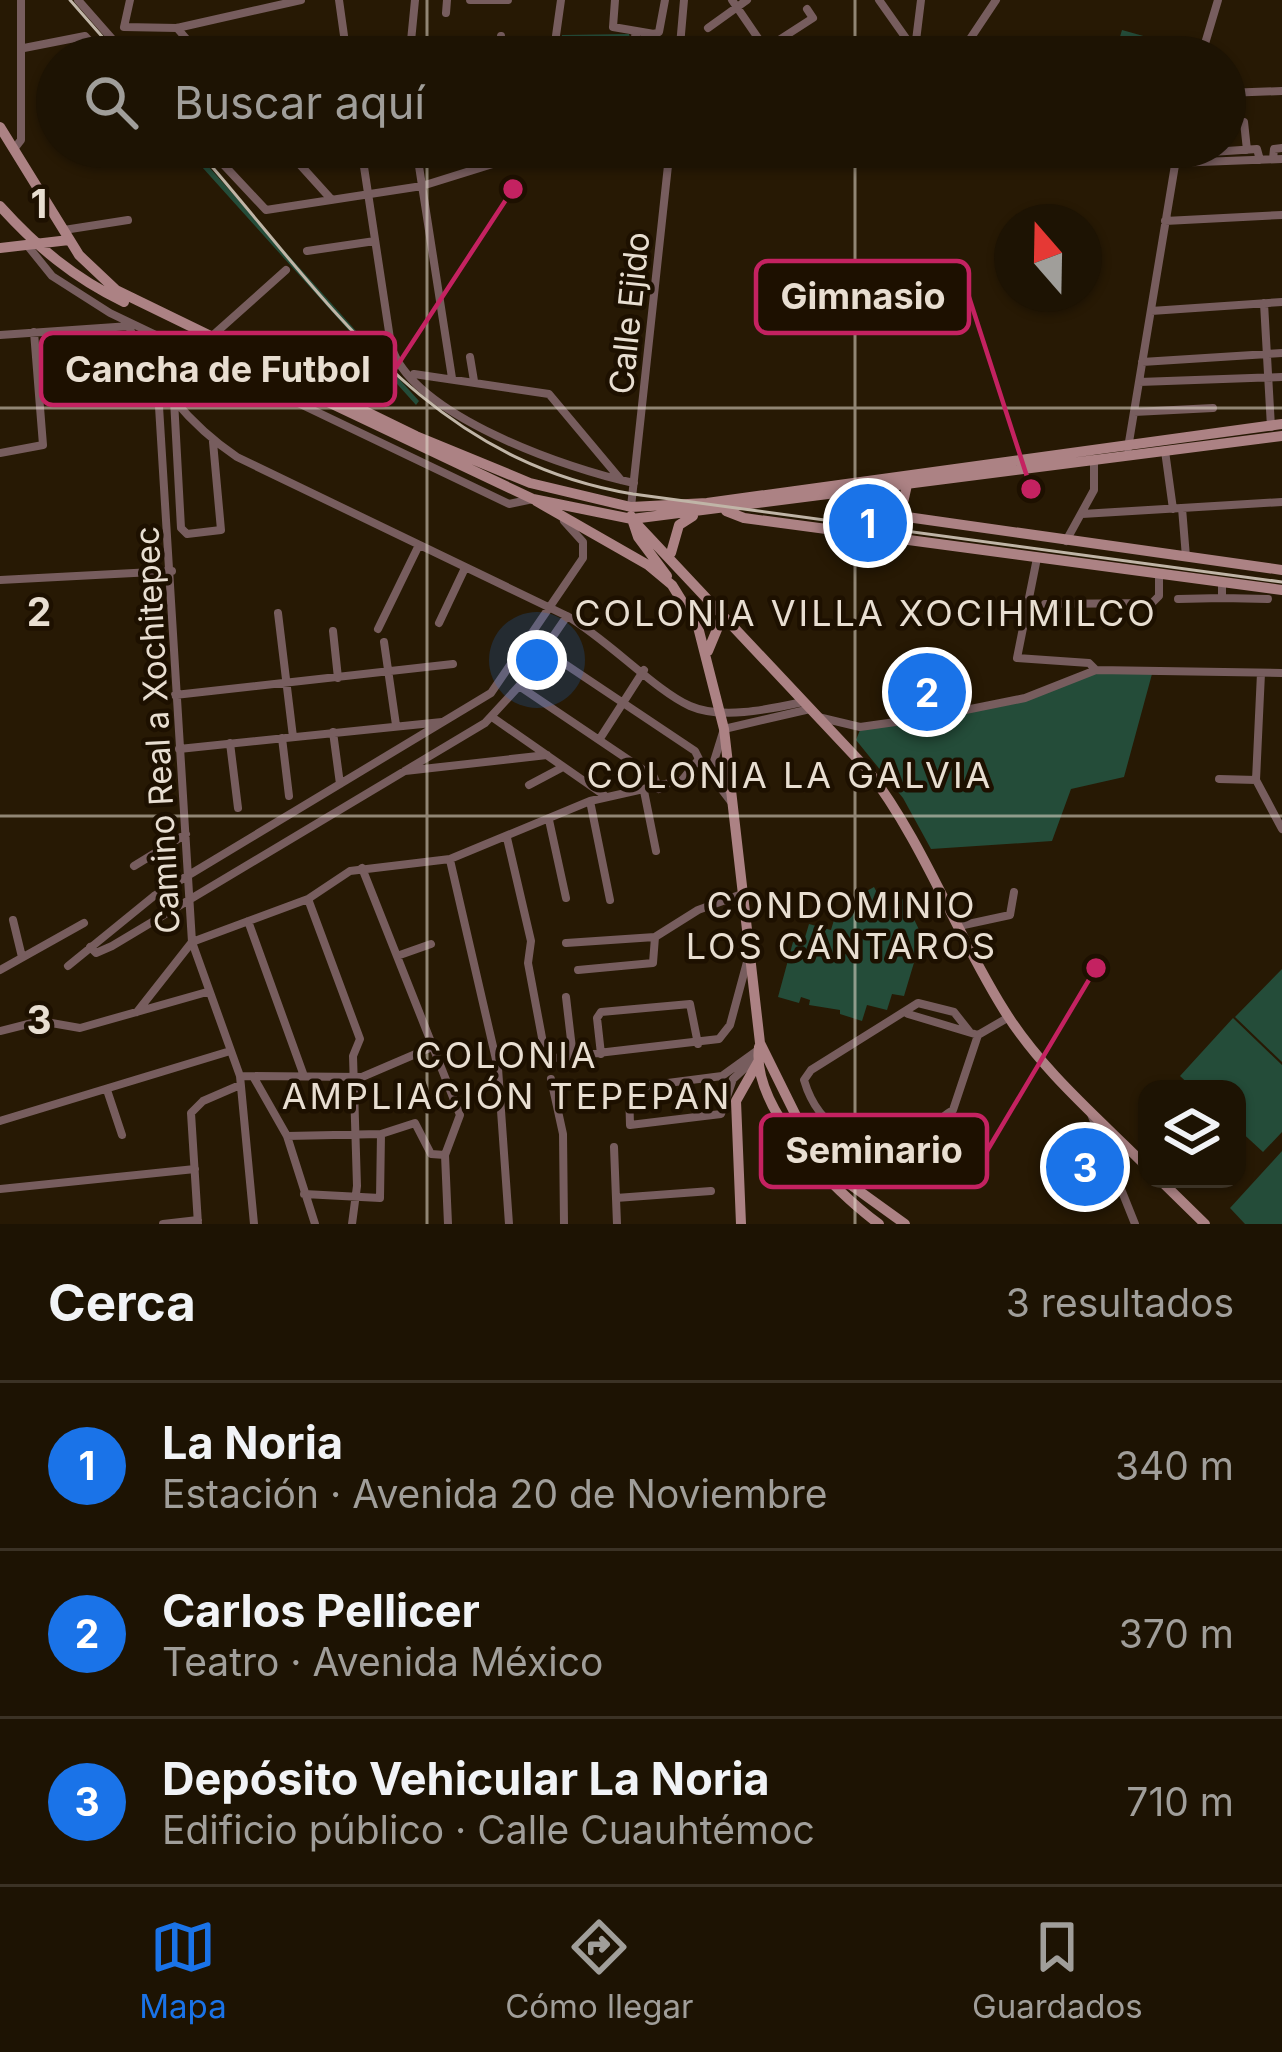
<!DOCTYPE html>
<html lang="es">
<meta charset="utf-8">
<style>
:root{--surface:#1d1303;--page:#251c0d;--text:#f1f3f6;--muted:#a09e9a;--line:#3b3225;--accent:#1a73e8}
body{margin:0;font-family:Inter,sans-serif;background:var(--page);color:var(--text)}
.controls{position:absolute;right:36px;bottom:36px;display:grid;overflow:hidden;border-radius:24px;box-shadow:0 3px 9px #0004}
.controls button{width:108px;height:108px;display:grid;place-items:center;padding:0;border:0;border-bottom:3px solid var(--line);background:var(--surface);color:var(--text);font:60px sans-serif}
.compass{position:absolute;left:994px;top:204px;width:108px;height:108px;border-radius:50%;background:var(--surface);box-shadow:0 3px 9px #0004;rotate:340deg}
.you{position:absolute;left:537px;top:660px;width:42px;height:42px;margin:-30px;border:9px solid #fff;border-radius:50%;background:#1a73e8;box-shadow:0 0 0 18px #1a73e833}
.badge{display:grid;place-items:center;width:78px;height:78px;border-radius:50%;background:var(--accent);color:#fff;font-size:39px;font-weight:700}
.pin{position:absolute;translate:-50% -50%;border:6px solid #fff;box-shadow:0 3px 12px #0006}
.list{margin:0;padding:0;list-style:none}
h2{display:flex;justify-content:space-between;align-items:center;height:156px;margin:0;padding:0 48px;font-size:51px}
h2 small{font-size:39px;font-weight:400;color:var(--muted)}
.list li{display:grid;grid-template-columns:78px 1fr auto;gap:36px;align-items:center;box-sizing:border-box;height:168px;padding:0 48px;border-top:3px solid var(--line)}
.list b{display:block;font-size:45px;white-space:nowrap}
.list p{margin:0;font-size:39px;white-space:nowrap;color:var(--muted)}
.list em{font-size:39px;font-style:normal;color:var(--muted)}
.icon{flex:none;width:66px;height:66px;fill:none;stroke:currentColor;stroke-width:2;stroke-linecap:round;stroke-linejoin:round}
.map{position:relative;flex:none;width:1282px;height:1224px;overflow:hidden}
.search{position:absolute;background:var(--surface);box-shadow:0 3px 9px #0004;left:36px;right:36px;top:36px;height:132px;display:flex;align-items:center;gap:30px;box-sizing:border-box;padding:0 42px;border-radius:66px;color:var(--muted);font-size:45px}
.sheet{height:660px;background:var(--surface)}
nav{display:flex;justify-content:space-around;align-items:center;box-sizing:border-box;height:168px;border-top:3px solid var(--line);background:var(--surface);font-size:33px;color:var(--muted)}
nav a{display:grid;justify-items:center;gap:6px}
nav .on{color:var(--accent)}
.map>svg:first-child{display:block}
.green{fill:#244c39}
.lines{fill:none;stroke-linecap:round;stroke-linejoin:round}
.street{stroke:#775d5e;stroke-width:8}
.secondary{stroke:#ac8284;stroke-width:10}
.tram{stroke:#c0b5a7;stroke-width:3}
.grid{fill:none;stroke:#e8ded1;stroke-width:3;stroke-opacity:0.55}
.labels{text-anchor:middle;stroke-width:9;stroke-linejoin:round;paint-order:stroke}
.street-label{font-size:33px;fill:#e8ded1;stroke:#1d1000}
.neighbourhood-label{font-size:36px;letter-spacing:3px;fill:#e8ded1;stroke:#1d1000}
.grid-label{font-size:39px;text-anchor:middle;font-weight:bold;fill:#e8ded1;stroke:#1d1000;stroke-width:9;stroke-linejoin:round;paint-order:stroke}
.leader{fill:none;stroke:#c42261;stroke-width:4.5}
.callout-dot{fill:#c42261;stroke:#1d1000;stroke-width:4.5}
.callout{fill:#1d1000;stroke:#c42261;stroke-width:4.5}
.callout-label{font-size:36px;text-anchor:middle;font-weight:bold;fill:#e8ded1}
</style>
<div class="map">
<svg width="1282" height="1224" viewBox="0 0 1282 1224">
<rect width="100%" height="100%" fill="#271904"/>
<path class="green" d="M 1122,30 L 1172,44 L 1168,57 L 1114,57 Z
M 629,34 L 635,57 L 558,57 L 562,35 Z
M 184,147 L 191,147 L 419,401 L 416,405 Z
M 1090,672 L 1152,674 L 1124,777 L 1071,789 L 1052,841 L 931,849 L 903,798 L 856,740 L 862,725 L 1002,703 Z
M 874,887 L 885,908 L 904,898 L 922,936 L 904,996 L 892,994 L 887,1010 L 867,1005 L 862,1021 L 840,1014 L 840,1010 L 809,1005 L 810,1000 L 801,997 L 799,1003 L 778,997 L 793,942 L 803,944 L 809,924 L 831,930 L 836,913 L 849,916 L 856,897 Z
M 1282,969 L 1282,1062 L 1235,1017 Z
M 1233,1018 L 1282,1065 L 1282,1132 L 1263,1152 L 1237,1128 L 1237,1089 L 1194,1089 L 1180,1076 Z
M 1282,1151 L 1282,1224 L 1245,1224 L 1230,1208 Z"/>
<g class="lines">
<path class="street" d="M 78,0 L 128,57
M 339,0 L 347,57
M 470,0 L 508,0
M 615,0 L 613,27 L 654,34 L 659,32 L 665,0
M 732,0 L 771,57
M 879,0 L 915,51
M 446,13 L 447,0
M 124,27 L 177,28 L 301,0
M 124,27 L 130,0
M 177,28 L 202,57
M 708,28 L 747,0
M 634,32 L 645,57
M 401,42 L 411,41 L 415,0
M 401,42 L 403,57
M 345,44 L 401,42
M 24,48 L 85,36 L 104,57
M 765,49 L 813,18 L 807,9
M 499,57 L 501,36
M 553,57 L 561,0
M 679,57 L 684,0
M 914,57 L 921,0
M 958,57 L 996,0
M 1201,57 L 1218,0
M 1225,93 L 1282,91
M 1225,122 L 1244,122 L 1247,150
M 207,147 L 266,210 L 422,186 L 547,147
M 284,147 L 331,199
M 361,147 L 391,345 C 410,415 570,470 634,483
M 416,147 L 452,378
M 1209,147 L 1211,152 L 1257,149 L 1260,160
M 14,149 L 21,140 L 21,0
M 492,155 L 493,147
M 1273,159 L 1274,149 L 1282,148
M 1174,163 L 1282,159
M 1165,221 L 1282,215
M 64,230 L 128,220
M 27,245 L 52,276 L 110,313 L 509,504 L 533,499
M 307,251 L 375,241
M 1264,303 L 1271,427
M 1151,311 L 1282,302
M 129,327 C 150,378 191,426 237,457 L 567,616 C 607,639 656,691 690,706 C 722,720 770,709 803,702
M 53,332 L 58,389
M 0,335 L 130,326
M 211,337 L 286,270
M 470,357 L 474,381
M 115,360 L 145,356
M 1142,362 L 1282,353
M 157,374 L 192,942 L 240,1076 L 254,1224
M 414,374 L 549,394 L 621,480
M 1139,382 L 1282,377
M 174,400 L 181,528 L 187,534 L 221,530 L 213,442
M 1134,412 L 1213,408
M 1128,448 L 1178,147
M 1165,451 L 1173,509
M 0,453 L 43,445 L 34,332
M 631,507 L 670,147
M 1182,508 L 1186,557
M 1082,514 L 1282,502
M 1066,541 L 1094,490 L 1094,460
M 1037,558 L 1017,658 L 1089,663 L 1096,670
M 0,580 L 172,571
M 1222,598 L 1268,599
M 1178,599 L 1222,598 L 1222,582
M 1045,604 L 1152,603 L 1159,596 L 1159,574
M 278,613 L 293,737
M 439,623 L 465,568
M 378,629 L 418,547
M 333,631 L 338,678
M 384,642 L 396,725
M 544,650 L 695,751 L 699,759 L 679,784
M 1261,673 L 1256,780 L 1282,829
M 519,686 L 654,777 L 659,789
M 175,695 L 453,664
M 492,717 L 604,795
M 818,717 L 860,727 L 931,717 L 1025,698 L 1096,670 L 1282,673
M 333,732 L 340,784
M 282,738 L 289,796
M 599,740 L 644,670
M 230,743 L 238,808
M 179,749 L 442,722
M 405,771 L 547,755
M 710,774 L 732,803
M 1219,779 L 1256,780
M 529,785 L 563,767
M 644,791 L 656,851
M 590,801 L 610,900
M 549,820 L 566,898
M 507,838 L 531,941 L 528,963 L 546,1059 L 719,1039 L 730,1025 L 747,962
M 450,860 L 498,1068 L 509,1224
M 134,866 L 186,834
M 362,868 L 460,1115 L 445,1155 L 448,1224
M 308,899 L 360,1039 L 353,1056 L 357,1186 L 352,1224
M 13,920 L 22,957
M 248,921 L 304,1076
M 959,926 L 1010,915 L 1014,892
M 566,943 L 655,937 L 698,910 L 742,894
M 90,947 L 96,953 L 112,946 L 485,723 L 519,686 L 567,616
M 397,956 L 431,944
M 68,966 L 154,896 L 491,693 L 583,558 L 583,542 L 564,521
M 0,970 L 84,923
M 578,970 L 653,963 L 655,937
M 566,997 L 573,1057
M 137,1012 L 192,942 L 308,899 L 350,871 L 450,859 L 590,801 L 710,774 L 724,729 L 810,709
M 0,1031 L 40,1021 L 80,1028 L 207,992
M 978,1035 L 1009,1017
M 601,1054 L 597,1018 L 601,1012 L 690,1004 L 698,1044
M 757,1057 L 733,1079 L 721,1114 L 630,1125 L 629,1088 L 722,1076 L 758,1050
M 240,1076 L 362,1077 L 432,1047
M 254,1078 L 287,1136 L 315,1224
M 551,1079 L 563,1134 L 564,1224
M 107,1090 L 122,1135
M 1091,1114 L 1135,1224
M 0,1121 L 227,1052
M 846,1134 C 825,1123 811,1104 804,1080 L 811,1070 L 918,1003 L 954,1012 L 969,1031
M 287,1136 L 381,1134 L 415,1123 L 431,1154 L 445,1155
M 866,1140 L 878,1165 L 903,1151
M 614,1147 L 617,1224
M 817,1151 L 850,1134 L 903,1151 C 924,1140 932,1122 953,1110 L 978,1035 L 908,1014
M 0,1189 L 195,1169
M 304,1194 L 380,1198 L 381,1134
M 616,1198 L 711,1191
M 163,1224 L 198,1220
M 198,1224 L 191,1113 L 203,1101 L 240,1085"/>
<path class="secondary" d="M 0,127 L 79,255 L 116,290 L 416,436 L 530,483 L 631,507 L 707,503 L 1282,424
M 0,206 C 37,247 74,278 124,302
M 0,248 L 69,240
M 237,359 L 533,499 L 632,519 L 1282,436
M 854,489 L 870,506 L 900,516 L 1282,570
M 536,501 L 648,565 L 672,585 L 698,627 L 724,729 L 760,1043 L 807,1138 L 837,1175 L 905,1224
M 726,511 L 744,518 L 1282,590
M 631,516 L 638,537 L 667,576
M 900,516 L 907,485
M 632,519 L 867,769 C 924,843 955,932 1004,1010 C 1041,1070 1098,1118 1147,1167
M 671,553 L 679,525 L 693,516
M 708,651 L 723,615
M 759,1047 C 751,1108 834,1191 879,1224
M 1159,1179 L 1205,1224
M 741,1224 L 736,1101 L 758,1062"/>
<path class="tram" d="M 70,0 L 120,57
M 195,147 C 326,296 423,459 633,494 L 1282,582"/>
</g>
<path class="grid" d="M 427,0 L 427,57M 855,0 L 855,57M 427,147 L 427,1224M 855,147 L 855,1224M 0,408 L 1282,408M 0,816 L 1282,816"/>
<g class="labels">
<g class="street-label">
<text transform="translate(629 313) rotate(-84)" y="12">Calle Ejido</text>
<text transform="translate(157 730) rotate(-93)" y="12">Camino Real a Xochitepec</text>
</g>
<g class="neighbourhood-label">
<text x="866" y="626">COLONIA VILLA XOCIHMILCO</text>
<text x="790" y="788">COLONIA LA GALVIA</text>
<text x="842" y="918">CONDOMINIO<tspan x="842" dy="41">LOS CÁNTAROS</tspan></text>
<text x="507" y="1068">COLONIA<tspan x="507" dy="41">AMPLIACIÓN TEPEPAN</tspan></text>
</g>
</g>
<g class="grid-label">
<text x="39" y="218">1</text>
<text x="39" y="626">2</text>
<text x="39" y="1034">3</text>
</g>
<path class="leader" d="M1031 489L969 297M513 189L395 369M1096 968L987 1151"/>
<g class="callout-dot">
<circle cx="1031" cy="489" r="12"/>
<circle cx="513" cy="189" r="12"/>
<circle cx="1096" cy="968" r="12"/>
</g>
<g class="callout">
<rect x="756" y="261" width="213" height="72" rx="12"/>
<rect x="41" y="333" width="354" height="72" rx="12"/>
<rect x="761" y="1115" width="226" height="72" rx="12"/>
</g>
<g class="callout-label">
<text x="863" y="309">Gimnasio</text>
<text x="218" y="382">Cancha de Futbol</text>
<text x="874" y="1163">Seminario</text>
</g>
</svg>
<div class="controls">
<button><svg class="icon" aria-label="layers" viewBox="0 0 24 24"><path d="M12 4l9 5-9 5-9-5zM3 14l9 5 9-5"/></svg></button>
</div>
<svg class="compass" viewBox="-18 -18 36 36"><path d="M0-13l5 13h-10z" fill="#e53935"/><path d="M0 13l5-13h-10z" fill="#a09e9a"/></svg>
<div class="you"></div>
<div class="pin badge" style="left:868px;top:523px">1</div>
<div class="pin badge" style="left:927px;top:692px">2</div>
<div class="pin badge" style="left:1085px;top:1167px">3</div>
<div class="search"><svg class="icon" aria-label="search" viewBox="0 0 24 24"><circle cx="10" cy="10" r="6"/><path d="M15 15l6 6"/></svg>Buscar aquí</div>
</div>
<section class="sheet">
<h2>Cerca<small>3 resultados</small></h2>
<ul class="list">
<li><span class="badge">1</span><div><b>La Noria</b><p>Estación · Avenida 20 de Noviembre</p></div><em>340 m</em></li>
<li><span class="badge">2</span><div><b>Carlos Pellicer</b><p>Teatro · Avenida México</p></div><em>370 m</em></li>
<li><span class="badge">3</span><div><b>Depósito Vehicular La Noria</b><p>Edificio público · Calle Cuauhtémoc</p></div><em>710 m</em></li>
</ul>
</section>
<nav>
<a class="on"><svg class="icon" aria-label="map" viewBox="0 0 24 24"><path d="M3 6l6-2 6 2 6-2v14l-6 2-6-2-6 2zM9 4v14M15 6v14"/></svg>Mapa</a>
<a><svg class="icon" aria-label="directions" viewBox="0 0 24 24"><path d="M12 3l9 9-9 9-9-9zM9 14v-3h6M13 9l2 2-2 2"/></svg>Cómo llegar</a>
<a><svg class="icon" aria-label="saved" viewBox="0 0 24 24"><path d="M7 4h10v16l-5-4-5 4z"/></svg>Guardados</a>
</nav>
